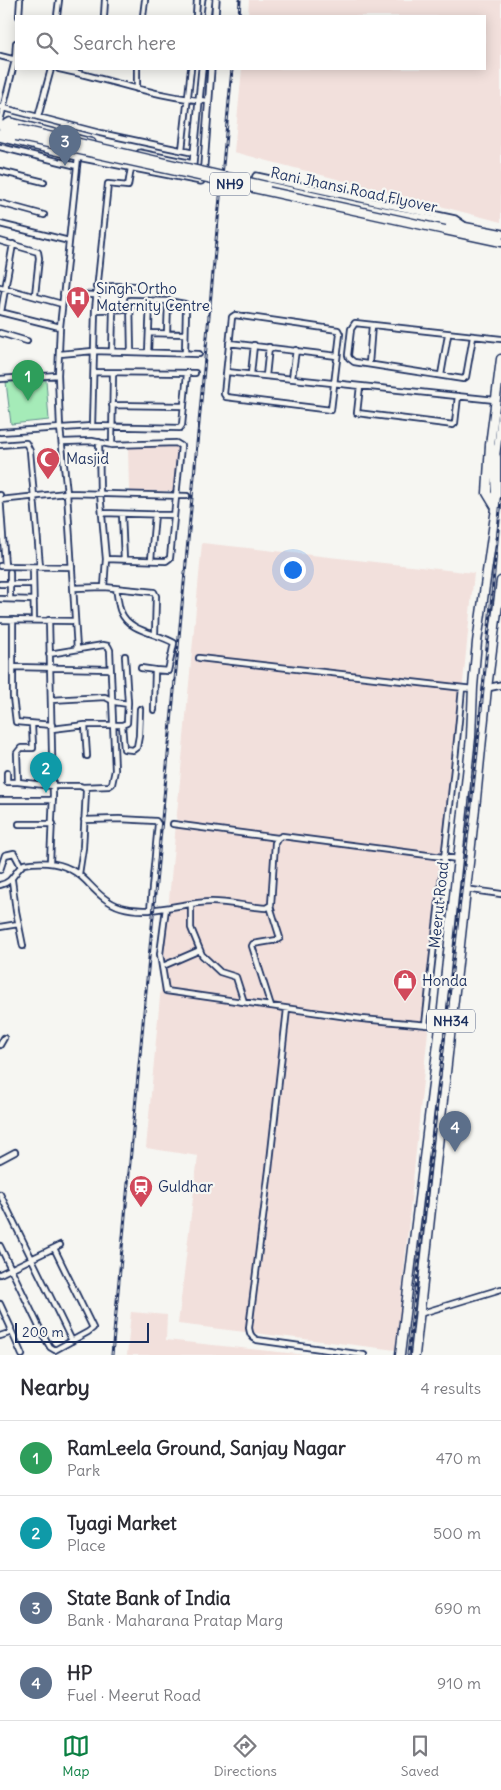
<!DOCTYPE html>
<meta charset="utf-8">
<style>
:root{--surface:#fff;--page:#f2f2f3;--text:#2b2b33;--muted:#7c7c81;--line:#e1e1e2;--accent:#0b8043}
body{margin:0;font-family:Delius,sans-serif;background:var(--page);color:var(--text)}
.scale{position:absolute;left:15px;bottom:12px;width:134px;box-sizing:border-box;padding-left:5px;border:2px solid #1b2f5e;border-top:0;font-size:14px;line-height:18px;white-space:nowrap;color:#1b2f5e;-webkit-text-stroke:4px #f6f6f2;paint-order:stroke}
.you{position:absolute;left:292px;top:569px;width:18px;height:18px;margin:-12px;border:4px solid #fff;border-radius:50%;background:#1a73e8;box-shadow:0 0 0 8px #1a73e833}
.badge{display:grid;place-items:center;width:32px;height:32px;border-radius:50%;background:var(--accent);color:#fff;font-size:16px;font-weight:700}
.pin{position:absolute;translate:-50% -41px;filter:drop-shadow(0 1px 2px #0008)}
.pin::after{content:'';position:absolute;top:26px;width:18px;height:15px;background:inherit;clip-path:polygon(0 0,100% 0,50% 100%)}
.list{margin:0;padding:0;list-style:none}
h2{display:flex;justify-content:space-between;align-items:center;height:65px;margin:0;padding:0 20px;font-size:21px}
h2 small{font-size:16px;font-weight:400;color:var(--muted)}
.list li{display:grid;grid-template-columns:32px 1fr auto;gap:15px;align-items:center;box-sizing:border-box;height:75px;padding:0 20px;border-top:1px solid var(--line)}
.list b{display:block;font-size:19px;white-space:nowrap}
.list p{margin:0;font-size:16px;white-space:nowrap;color:var(--muted)}
.list em{font-size:16px;font-style:normal;color:var(--muted)}
.icon{flex:none;width:28px;height:28px;fill:none;stroke:currentColor;stroke-width:2;stroke-linecap:round;stroke-linejoin:round}
.map{position:relative;flex:none;width:501px;height:1355px;overflow:hidden}
.search{position:absolute;background:var(--surface);box-shadow:0 2px 12px #0003;left:15px;right:15px;top:15px;height:55px;display:flex;align-items:center;gap:12px;box-sizing:border-box;padding:0 18px;border-radius:0px;color:var(--muted);font-size:19px}
.sheet{height:365px;background:var(--surface)}
nav{display:flex;justify-content:space-around;align-items:center;box-sizing:border-box;height:70px;border-top:1px solid var(--line);background:var(--surface);font-size:14px;color:var(--muted)}
nav a{display:grid;justify-items:center;gap:2px}
nav .on{color:var(--accent)}
.map>svg:first-child{display:block}
.built{fill:#f2e0dc}
.green{fill:#a5ebb8;stroke:#608d8b}
.lines{fill:none;stroke-linecap:round;stroke-linejoin:round}
.street-casing{stroke:#1b2f5e;stroke-width:8}
.secondary-casing{stroke:#1b2f5e;stroke-width:9}
.primary-casing{stroke:#1b2f5e;stroke-width:10}
.highway-casing{stroke:#1b2f5e;stroke-width:11}
.street{stroke:#f6f6f2;stroke-width:4.5}
.secondary{stroke:#f6f6f2;stroke-width:5.5}
.primary{stroke:#f6f6f2;stroke-width:6}
.highway{stroke:#f6f6f2;stroke-width:8}
.rail-casing{stroke:#1b2f5e;stroke-width:3}
.rail{stroke:#f6f6f2;stroke-width:1;stroke-dasharray:4;stroke-linecap:butt}
.highway-bridge-casing{stroke:#1b2f5e;stroke-width:11;stroke-linecap:butt}
.highway-bridge{stroke:#f6f6f2;stroke-width:8}
.labels{text-anchor:middle;stroke-width:4.5;stroke-linejoin:round;paint-order:stroke}
.shield{fill:#f6f6f2;stroke:#5d6b8a;stroke-width:1}
.shield-label{font-size:14px;font-weight:bold;fill:#1b2f5e}
.street-label{font-size:15px;fill:#1b2f5e;stroke:#f6f6f2}
.poi-label{font-size:15px;fill:#1b2f5e;stroke:#f6f6f2;text-anchor:start}
</style>
<div class="map">
<svg width="501" height="1355" viewBox="0 0 501 1355">
<rect width="100%" height="100%" fill="#f6f6f2"/>
<filter id="ink" filterUnits="userSpaceOnUse"><feTurbulence type="fractalNoise" baseFrequency=".02" numOctaves="2"/><feDisplacementMap in="SourceGraphic" scale="10" xChannelSelector="R" yChannelSelector="G"/><feConvolveMatrix kernelMatrix="1 2 1 2 8 2 1 2 1" color-interpolation-filters="sRGB"/></filter>
<g filter="url(#ink)">
<path class="built" d="M 249,0 L 501,0 L 501,222 L 234,152 L 242,69 L 485,69 L 485,16 L 248,16 Z
M 128,447 L 178,447 L 175,491 L 129,491 Z
M 202,543 L 474,573 L 396,1350 L 178,1324 L 198,1156 L 146,1148 Z
M 131,1312 L 167,1315 L 166,1340 L 307,1355 L 127,1355 Z"/>
<path class="green" d="M 46,380 L 49,420 L 11,424 L 6,382 Z"/>
<g class="lines">
<g class="street-casing">
<path id="street" d="M 19,16 L 20,0
M 57,16 L 59,0
M 104,16 L 105,0
M 143,16 L 145,0
M 196,16 L 197,0
M 0,56 L 16,60
M 59,69 C 109,79 158,98 209,101
M 137,69 L 137,89
M 0,107 L 100,133 L 194,153
M 38,117 L 51,69
M 0,121 L 15,60 L 16,43
M 0,147 L 77,166
M 182,150 L 191,69
M 0,171 L 44,182
M 0,203 L 44,215
M 0,224 L 69,241
M 0,241 L 38,252 L 39,258 L 35,295
M 0,287 L 62,304
M 96,287 C 110,287 121,285 135,286
M 63,294 L 96,295
M 95,310 L 130,309
M 0,312 L 60,327
M 1,312 L 13,244
M 235,315 L 338,330 L 340,334 L 331,410 L 226,397 L 224,394 L 232,317 Z
M 0,333 L 27,341
M 149,333 L 185,334
M 167,333 L 168,301
M 473,337 L 466,377 L 463,379 L 354,362 L 349,358 L 348,355 L 351,329 L 355,323 L 501,339
M 229,343 L 337,356
M 112,352 L 113,310
M 131,352 L 130,300 L 168,301 L 185,304 L 186,309 L 185,353
M 148,353 L 150,301
M 60,354 L 93,351 L 199,354
M 369,364 L 372,325
M 94,372 L 195,373
M 227,372 L 495,400
M 251,374 L 254,345
M 441,375 L 448,335
M 266,376 L 269,347
M 292,378 L 296,350
M 0,379 L 58,375
M 360,386 L 357,413 L 446,424 L 453,425 L 455,423 L 458,396
M 112,405 L 183,406
M 92,426 L 95,310 L 108,184 L 128,186 L 131,168
M 0,432 L 92,426 L 180,428 L 182,425 L 187,374
M 63,442 L 92,441 L 112,445 L 176,443 L 181,446 L 170,558 L 166,561 L 106,559
M 99,442 L 100,493 L 106,559 L 104,587
M 0,445 L 26,443 L 30,451 L 40,566
M 112,445 L 113,373
M 0,495 L 5,566
M 0,500 L 67,493 L 187,496
M 103,513 L 174,515
M 122,514 L 124,560
M 151,560 L 155,514
M 0,566 L 72,567
M 33,567 L 34,620
M 0,584 L 33,584
M 74,588 L 104,587 L 154,592 L 156,596 L 155,635
M 116,589 C 118,597 118,606 121,612 C 129,632 158,633 174,643 L 168,671 L 155,670
M 0,599 L 33,600
M 10,599 L 10,572
M 0,620 L 75,621
M 13,620 L 13,697 L 16,722 L 52,725
M 49,620 L 53,795 L 50,862
M 77,649 L 67,493 L 60,428 L 58,375 L 60,327 L 78,157
M 49,654 L 103,645 L 108,646 L 110,650 L 115,770 L 112,784 L 109,786 L 83,787
M 199,658 L 473,689
M 14,667 L 110,669
M 141,668 L 155,670 L 154,710
M 51,700 L 105,697 L 115,702 L 128,704
M 85,725 L 87,756
M 122,725 L 124,749 L 133,750 L 137,747 L 139,736 L 140,709
M 52,729 L 85,725 L 122,725 L 127,723 L 128,702 L 125,656
M 7,773 L 7,782 L 18,782 L 53,786 L 80,786 L 85,788 L 86,791 L 83,848 L 79,874
M 18,782 L 17,753 L 21,748 L 33,748 L 32,724
M 0,800 L 53,800
M 84,820 L 119,819 L 156,821 L 158,824 L 150,910
M 19,824 L 53,824
M 173,824 L 278,838
M 0,870 L 5,855 L 14,853 L 21,866
M 12,880 L 16,911 L 23,946
M 0,885 C 14,882 14,871 24,864 C 47,860 68,863 85,880 C 96,891 105,902 121,907 C 152,916 181,902 212,902 C 230,902 248,907 266,908 L 271,905 L 275,843 L 278,838 L 282,836 L 458,859
M 465,889 L 501,894
M 191,904 L 191,928 L 202,955 L 220,972 L 236,977 L 244,1002
M 270,906 L 280,938 L 277,940 L 253,944 L 252,946 L 271,1006
M 166,908 L 160,954 L 166,991 L 362,1019 L 450,1027
M 0,927 L 18,924
M 163,966 L 200,950
M 287,1009 L 269,1170 L 249,1328 C 250,1334 251,1337 257,1340 L 364,1355
M 425,1025 C 437,913 452,801 462,688
M 0,1045 L 4,1038
M 0,1160 L 15,1152
M 0,1194 L 72,1341
M 0,1246 L 41,1331 L 50,1347 L 55,1350 L 88,1332 L 93,1328 L 54,1248
M 0,1274 L 60,1245
M 0,1304 L 11,1328 L 9,1333 L 0,1336
M 419,1314 L 501,1289
M 11,1330 L 22,1355"/>
</g>
<g class="secondary-casing">
<path id="secondary" d="M 207,16 L 209,0
M 215,16 L 216,0
M 3,125 L 10,121 L 92,142
M 0,138 L 78,157 L 201,181 L 204,165 L 211,69
M 140,153 L 193,164 L 202,69
M 252,185 L 256,176 L 455,219 L 465,226
M 487,688 L 501,685"/>
</g>
<g class="primary-casing">
<path id="primary" d="M 496,457 L 501,415"/>
</g>
<g class="highway-casing">
<path id="highway" d="M 0,125 L 18,129
M 0,133 L 16,136
M 266,186 L 356,206 L 501,234
M 445,230 L 501,242
M 496,508 L 487,493 L 490,445 L 501,359
M 400,1355 L 440,1027 L 471,737 L 473,687 L 477,642 L 496,508 L 496,457 L 490,445
M 415,1355 L 476,799 L 487,688 L 501,581"/>
</g>
<use href="#street" class="street"/>
<use href="#secondary" class="secondary"/>
<use href="#primary" class="primary"/>
<use href="#highway" class="highway"/>
<g class="rail-casing">
<path id="rail" d="M 239,16 L 240,0
M 112,1355 L 232,69
M 408,1355 L 477,753 L 501,499"/>
</g>
<use href="#rail" class="rail"/>
<g class="highway-bridge-casing">
<path id="highway-bridge" d="M 18,129 L 266,186
M 16,136 L 445,230"/>
</g>
<use href="#highway-bridge" class="highway-bridge"/>
</g>
</g>
<defs>
<g id="hospital-pin" transform="scale(1.25)"><path d="M0 17L-7.5 6A9.5 9.5 0 1 1 7.5 6Z" fill="#d1495b" stroke="#f6f6f2"/><path d="M-5-5h3v3.5h4V-5h3V5h-3V1.5h-4V5h-3Z" fill="#fff"/></g>
<g id="mosque-pin" transform="scale(1.25)"><path d="M0 17L-7.5 6A9.5 9.5 0 1 1 7.5 6Z" fill="#d1495b" stroke="#f6f6f2"/><path d="M3.5-4.9A6 6 0 1 0 3.5 4.9A5 5 0 1 1 3.5-4.9Z" fill="#fff"/></g>
<g id="shop-pin" transform="scale(1.25)"><path d="M0 17L-7.5 6A9.5 9.5 0 1 1 7.5 6Z" fill="#d1495b" stroke="#f6f6f2"/><path d="M-5-2.5h2.3a2.7 3.5 0 0 1 5.4 0H5L5.5 6h-11ZM-1.5-2.5h3a1.5 2.3 0 0 0-3 0Z" fill="#fff"/></g>
<g id="station-pin" transform="scale(1.25)"><path d="M0 17L-7.5 6A9.5 9.5 0 1 1 7.5 6Z" fill="#d1495b" stroke="#f6f6f2"/><path d="M-3-6H3Q5-6 5-4V2Q5 4 3 4L4.5 6H3L1.5 4h-3L-3 6H-4.5L-3 4Q-5 4-5 2V-4Q-5-6-3-6ZM-3.5-4v3h7v-3ZM-3.5 1v1.5H-2V1ZM2 1v1.5H3.5V1Z" fill="#fff"/></g>
</defs>
<g fill-rule="evenodd">
<use href="#hospital-pin" x="78" y="298"/>
<use href="#mosque-pin" x="48" y="459"/>
<use href="#shop-pin" x="405" y="981"/>
<use href="#station-pin" x="141" y="1187"/>
</g>
<g class="labels">
<g class="shield">
<rect x="210" y="172.5" width="40" height="23" rx="4"/>
<rect x="427" y="1009.5" width="48" height="23" rx="4"/>
</g>
<g class="shield-label">
<text x="230" y="189">NH9</text>
<text x="451" y="1026">NH34</text>
</g>
<g class="street-label">
<text transform="translate(354 190) rotate(12)" y="5">Rani Jhansi Road Flyover</text>
<text transform="translate(439 905) rotate(-84)" y="5">Meerut Road</text>
</g>
<g class="poi-label">
<text x="96" y="294">Singh Ortho<tspan x="96" dy="17">Maternity Centre</tspan></text>
<text x="66" y="464">Masjid</text>
<text x="422" y="986">Honda</text>
<text x="158" y="1192">Guldhar</text>
</g>
</g>
</svg>
<div class="scale">200 m</div>
<div class="you"></div>
<div class="pin badge" style="left:28px;top:401px;background:#2e9e5b">1</div>
<div class="pin badge" style="left:46px;top:793px;background:#0f9aa8">2</div>
<div class="pin badge" style="left:65px;top:166px;background:#5c6f8a">3</div>
<div class="pin badge" style="left:455px;top:1152px;background:#5c6f8a">4</div>
<div class="search"><svg class="icon" aria-label="search" viewBox="0 0 24 24"><circle cx="10" cy="10" r="6"/><path d="M15 15l6 6"/></svg>Search here</div>
</div>
<section class="sheet">
<h2>Nearby<small>4 results</small></h2>
<ul class="list">
<li><span class="badge" style="background:#2e9e5b">1</span><div><b>RamLeela Ground, Sanjay Nagar</b><p>Park</p></div><em>470 m</em></li>
<li><span class="badge" style="background:#0f9aa8">2</span><div><b>Tyagi Market</b><p>Place</p></div><em>500 m</em></li>
<li><span class="badge" style="background:#5c6f8a">3</span><div><b>State Bank of India</b><p>Bank · Maharana Pratap Marg</p></div><em>690 m</em></li>
<li><span class="badge" style="background:#5c6f8a">4</span><div><b>HP</b><p>Fuel · Meerut Road</p></div><em>910 m</em></li>
</ul>
</section>
<nav>
<a class="on"><svg class="icon" aria-label="map" viewBox="0 0 24 24"><path d="M3 6l6-2 6 2 6-2v14l-6 2-6-2-6 2zM9 4v14M15 6v14"/></svg>Map</a>
<a><svg class="icon" aria-label="directions" viewBox="0 0 24 24"><path d="M12 3l9 9-9 9-9-9zM9 14v-3h6M13 9l2 2-2 2"/></svg>Directions</a>
<a><svg class="icon" aria-label="saved" viewBox="0 0 24 24"><path d="M7 4h10v16l-5-4-5 4z"/></svg>Saved</a>
</nav>
